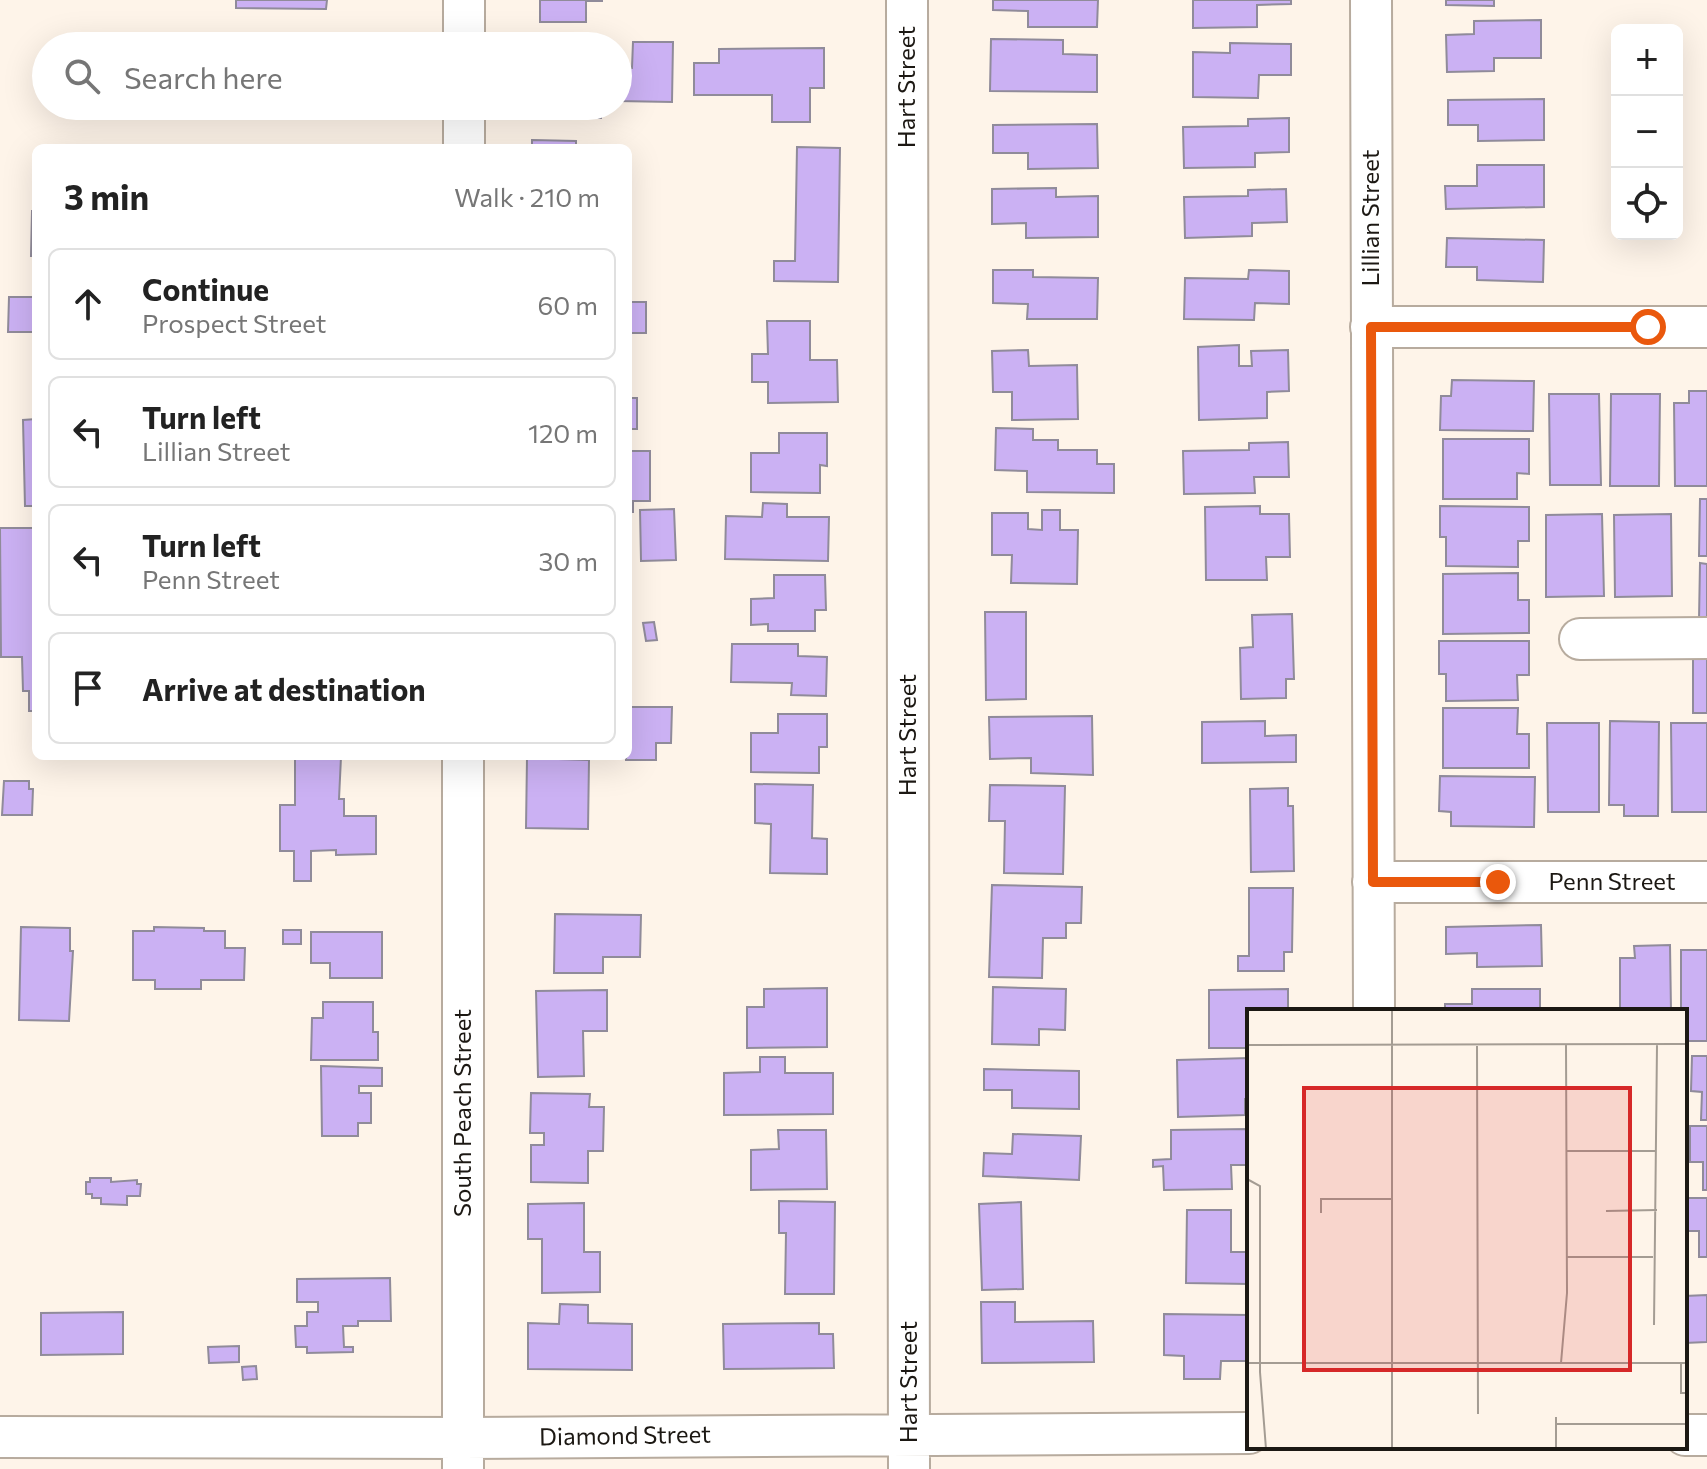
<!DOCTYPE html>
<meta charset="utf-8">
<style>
:root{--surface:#fff;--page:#f2f2f2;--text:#222;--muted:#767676;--line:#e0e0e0}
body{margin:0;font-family:Commissioner,sans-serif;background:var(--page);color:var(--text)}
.controls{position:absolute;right:24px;top:24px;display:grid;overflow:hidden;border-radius:12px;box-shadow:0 8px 32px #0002}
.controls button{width:72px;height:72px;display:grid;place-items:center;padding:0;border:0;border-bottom:2px solid var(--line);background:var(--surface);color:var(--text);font:40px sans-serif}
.stop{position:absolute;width:24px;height:24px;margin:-18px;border:6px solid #ea580c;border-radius:50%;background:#fff}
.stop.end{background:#ea580c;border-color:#fff;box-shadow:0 2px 8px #0008}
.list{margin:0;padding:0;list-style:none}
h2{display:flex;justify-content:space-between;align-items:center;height:104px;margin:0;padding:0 32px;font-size:34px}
h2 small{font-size:26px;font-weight:400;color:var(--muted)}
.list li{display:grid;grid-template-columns:52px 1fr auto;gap:24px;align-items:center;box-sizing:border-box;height:112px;margin:0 16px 16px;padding:0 16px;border:2px solid var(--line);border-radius:12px}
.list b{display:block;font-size:30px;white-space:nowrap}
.list p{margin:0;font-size:26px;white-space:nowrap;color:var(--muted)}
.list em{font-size:26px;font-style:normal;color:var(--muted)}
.icon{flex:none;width:44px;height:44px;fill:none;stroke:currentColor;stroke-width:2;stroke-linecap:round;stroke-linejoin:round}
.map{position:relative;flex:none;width:1707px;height:1469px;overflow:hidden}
.search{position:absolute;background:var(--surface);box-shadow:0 8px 32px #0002;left:32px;top:32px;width:600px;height:88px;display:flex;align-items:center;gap:20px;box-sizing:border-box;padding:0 28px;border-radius:44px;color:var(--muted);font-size:30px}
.panel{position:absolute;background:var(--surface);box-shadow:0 8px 32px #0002;left:32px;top:144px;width:600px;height:616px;border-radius:12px}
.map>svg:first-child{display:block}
.building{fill:#cbb1f3;stroke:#908b9a;stroke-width:2}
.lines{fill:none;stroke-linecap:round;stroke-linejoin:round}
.minor-casing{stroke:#b7ab9e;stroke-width:44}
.minor{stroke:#fff;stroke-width:40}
.route{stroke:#ea580c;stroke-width:10}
.labels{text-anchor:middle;stroke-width:7;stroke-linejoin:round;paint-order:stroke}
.street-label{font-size:24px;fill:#1c1813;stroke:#fff}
.inset-road{fill:none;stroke:#a49c93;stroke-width:2}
.view{fill:#d62828;fill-opacity:0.15;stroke:#d62828;stroke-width:4}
.inset-edge{fill:none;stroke:#1c1813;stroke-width:4}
</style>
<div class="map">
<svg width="1707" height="1469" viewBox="0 0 1707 1469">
<rect width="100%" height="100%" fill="#fef4e9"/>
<path class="building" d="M 236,0 L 327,0 L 326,9 L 236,8 Z
M 540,0 L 602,0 L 602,1 L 586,1 L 586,22 L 540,22 Z
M 993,0 L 1098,0 L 1097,27 L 1028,27 L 1028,11 L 993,10 Z
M 1193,0 L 1291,0 L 1291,4 L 1257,5 L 1257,27 L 1193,28 Z
M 1446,0 L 1494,0 L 1494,6 L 1446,5 Z
M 1541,20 L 1541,58 L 1494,58 L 1494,71 L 1447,72 L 1446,35 L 1474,34 L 1474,21 Z
M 991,39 L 1063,40 L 1063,54 L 1097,55 L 1097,92 L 990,91 Z
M 535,42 L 597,43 L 597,46 L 535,46 Z
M 633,42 L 673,42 L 672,102 L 618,101 L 618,68 L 632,68 Z
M 1230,43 L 1291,44 L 1291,75 L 1259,75 L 1258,98 L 1193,97 L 1193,52 L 1230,53 Z
M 824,48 L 824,88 L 810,88 L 810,122 L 772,122 L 772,95 L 694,95 L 694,63 L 719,63 L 719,49 Z
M 1544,99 L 1544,140 L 1478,141 L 1478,125 L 1448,125 L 1448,100 Z
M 534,106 L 601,106 L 601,118 L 534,117 Z
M 1289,118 L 1289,152 L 1255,153 L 1255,167 L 1184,168 L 1183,127 L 1248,126 L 1248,119 Z
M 1097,124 L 1098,168 L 1028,169 L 1028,153 L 993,153 L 993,125 Z
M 532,140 L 576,141 L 576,148 L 532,148 Z
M 797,147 L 840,148 L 838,282 L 774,281 L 774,261 L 795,261 Z
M 1477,165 L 1544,165 L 1544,207 L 1446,209 L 1445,186 L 1477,186 Z
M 1056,188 L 1056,197 L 1098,196 L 1098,237 L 1026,238 L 1026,223 L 992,224 L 992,189 Z
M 1286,189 L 1287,222 L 1252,223 L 1252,236 L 1185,238 L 1184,197 L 1248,196 L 1248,190 Z
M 32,211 L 36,211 L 36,256 L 31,256 Z
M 1447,238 L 1544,240 L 1543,282 L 1477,280 L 1477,267 L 1446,267 Z
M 993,270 L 1033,270 L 1033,277 L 1098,278 L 1097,319 L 1027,319 L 1028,304 L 993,303 Z
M 1249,270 L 1289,271 L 1289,304 L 1255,303 L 1254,320 L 1184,319 L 1185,278 L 1248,279 Z
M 9,297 L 36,297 L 36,332 L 8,332 Z
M 628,302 L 646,302 L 646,333 L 630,333 L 630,359 L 628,359 Z
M 767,321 L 810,321 L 810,360 L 837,360 L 838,402 L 768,403 L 768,382 L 752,382 L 752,354 L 768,354 Z
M 1239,345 L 1239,366 L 1252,366 L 1251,351 L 1288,350 L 1289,391 L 1267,392 L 1267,418 L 1199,420 L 1198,347 Z
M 1028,350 L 1029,366 L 1077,365 L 1078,419 L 1012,420 L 1012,392 L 993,392 L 992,351 Z
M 1452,380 L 1534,381 L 1533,431 L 1440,430 L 1441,396 L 1451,396 Z
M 1689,391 L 1707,391 L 1707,486 L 1675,486 L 1674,403 L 1689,403 Z
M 1549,394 L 1599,394 L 1601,485 L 1550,485 Z
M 1611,394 L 1660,394 L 1659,486 L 1610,486 Z
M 628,398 L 637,398 L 637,429 L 628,429 Z
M 36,419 L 36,506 L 25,506 L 23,420 Z
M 996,428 L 1033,429 L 1033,440 L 1058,440 L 1058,450 L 1097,450 L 1097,464 L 1114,464 L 1114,493 L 1027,492 L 1027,471 L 995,470 Z
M 779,433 L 827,433 L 827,466 L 820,465 L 820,493 L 751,492 L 751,453 L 779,453 Z
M 1443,439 L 1529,439 L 1529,474 L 1517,473 L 1517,499 L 1443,499 Z
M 1288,442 L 1289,477 L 1254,477 L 1255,493 L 1184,494 L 1183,451 L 1249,450 L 1249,443 Z
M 628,451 L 650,451 L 650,501 L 633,501 L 633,512 L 628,512 Z
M 1700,499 L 1707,499 L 1707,556 L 1699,556 Z
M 763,503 L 787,504 L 787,517 L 829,517 L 828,561 L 725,559 L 726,516 L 762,517 Z
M 1260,506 L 1260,514 L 1289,514 L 1290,557 L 1266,557 L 1267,580 L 1206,580 L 1205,507 Z
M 1440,506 L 1529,507 L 1529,541 L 1518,541 L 1518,567 L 1446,566 L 1446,537 L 1440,537 Z
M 674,509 L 676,560 L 641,561 L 640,510 Z
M 1042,510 L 1060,510 L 1060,530 L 1078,530 L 1077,584 L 1011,583 L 1012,555 L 992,555 L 992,513 L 1028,513 L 1028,529 L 1042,530 Z
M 1602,514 L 1604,596 L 1546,597 L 1546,515 Z
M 1671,514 L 1672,596 L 1615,597 L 1614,515 Z
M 0,528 L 36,528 L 36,711 L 29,711 L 29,691 L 23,691 L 22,657 L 1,657 Z
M 1700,563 L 1707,564 L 1707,620 L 1699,620 Z
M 1518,573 L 1518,600 L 1529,600 L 1529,633 L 1443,634 L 1443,574 Z
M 774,575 L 825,575 L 826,610 L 815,610 L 815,631 L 768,631 L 768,624 L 751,625 L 751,599 L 774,598 Z
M 985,612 L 1026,612 L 1026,699 L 986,700 Z
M 1292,614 L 1294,679 L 1286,679 L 1286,698 L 1241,699 L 1240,648 L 1253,647 L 1252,615 Z
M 654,622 L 657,640 L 646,641 L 643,623 Z
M 1439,641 L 1529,641 L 1529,675 L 1517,675 L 1518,700 L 1446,701 L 1446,674 L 1439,674 Z
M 732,644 L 798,644 L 798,656 L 827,657 L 826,696 L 791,695 L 792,683 L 731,682 Z
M 1693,656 L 1707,656 L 1707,713 L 1693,713 Z
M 628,707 L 672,707 L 671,743 L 656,743 L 656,760 L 626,760 Z
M 1443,708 L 1518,708 L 1517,734 L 1529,734 L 1529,768 L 1443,768 Z
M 778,714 L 827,714 L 827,747 L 819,747 L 819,773 L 751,772 L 751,733 L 778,733 Z
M 1092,716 L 1093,775 L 1031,773 L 1031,758 L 990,759 L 989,717 Z
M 1265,721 L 1265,736 L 1296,735 L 1296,762 L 1202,763 L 1202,722 Z
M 1610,721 L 1659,722 L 1658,816 L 1624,816 L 1624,805 L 1609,805 Z
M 1547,723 L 1599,723 L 1599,812 L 1548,812 Z
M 1671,723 L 1707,723 L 1707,812 L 1672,812 Z
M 295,757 L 341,757 L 339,799 L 344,799 L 344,816 L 376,816 L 376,854 L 336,855 L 336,850 L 311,851 L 311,881 L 294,881 L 294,851 L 280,851 L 280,805 L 295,805 Z
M 527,758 L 589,760 L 588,829 L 526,828 Z
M 1440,776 L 1535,777 L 1534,827 L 1451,826 L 1451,812 L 1439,811 Z
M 4,781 L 29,781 L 29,789 L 33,789 L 32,815 L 2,815 Z
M 755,784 L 813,785 L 812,838 L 827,839 L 827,874 L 770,873 L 771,824 L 755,823 Z
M 990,785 L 1065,786 L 1063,874 L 1004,873 L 1005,821 L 989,821 Z
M 1288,788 L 1288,806 L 1293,806 L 1294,871 L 1251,872 L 1250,789 Z
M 992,885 L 1082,887 L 1081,923 L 1066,923 L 1066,938 L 1043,938 L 1042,978 L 989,977 Z
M 1249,888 L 1293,888 L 1292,952 L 1284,952 L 1284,971 L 1238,971 L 1238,956 L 1249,956 Z
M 555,914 L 641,915 L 640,957 L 603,957 L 603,973 L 554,973 Z
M 1541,925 L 1542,966 L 1477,967 L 1477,953 L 1446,954 L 1446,927 Z
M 21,927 L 70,928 L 70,951 L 73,951 L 69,1021 L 19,1020 Z
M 154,927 L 204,928 L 204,931 L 225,931 L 225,948 L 245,948 L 244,980 L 201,980 L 201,989 L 155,989 L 155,980 L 133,980 L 133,931 L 154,931 Z
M 283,930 L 301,930 L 301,944 L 283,944 Z
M 311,932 L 382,932 L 382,978 L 330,978 L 330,963 L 311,963 Z
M 1670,945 L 1671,1011 L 1620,1011 L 1620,958 L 1635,958 L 1634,946 Z
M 1681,950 L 1707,950 L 1707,1041 L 1685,1041 L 1685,1011 L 1681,1011 Z
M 993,987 L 1066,989 L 1065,1030 L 1039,1029 L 1039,1045 L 992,1044 Z
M 827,988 L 827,1047 L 747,1048 L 747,1007 L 764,1007 L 764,989 Z
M 1288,989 L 1288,1011 L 1249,1011 L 1249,1048 L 1209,1048 L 1209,990 Z
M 1472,989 L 1540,989 L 1540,1011 L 1445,1011 L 1445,1004 L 1472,1004 Z
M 607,990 L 607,1031 L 583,1031 L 584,1076 L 538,1077 L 536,991 Z
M 323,1002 L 373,1002 L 373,1032 L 378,1032 L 378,1060 L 311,1060 L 312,1018 L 323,1018 Z
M 1692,1056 L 1707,1056 L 1707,1120 L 1701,1120 L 1702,1092 L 1691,1091 Z
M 760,1057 L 785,1057 L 785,1073 L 833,1073 L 833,1114 L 724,1115 L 724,1073 L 760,1072 Z
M 1249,1058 L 1249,1099 L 1245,1099 L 1245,1115 L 1178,1117 L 1177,1060 Z
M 321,1066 L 382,1068 L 382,1086 L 359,1086 L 359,1093 L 371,1093 L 371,1123 L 358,1123 L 358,1136 L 322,1136 Z
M 984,1069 L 1079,1071 L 1079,1109 L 1012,1108 L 1012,1090 L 984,1090 Z
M 531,1093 L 590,1094 L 589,1107 L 604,1107 L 603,1151 L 588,1151 L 588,1183 L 531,1182 L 531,1145 L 544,1145 L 544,1133 L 530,1133 Z
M 1690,1126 L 1707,1126 L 1707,1190 L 1703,1190 L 1703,1162 L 1690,1162 Z
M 1249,1129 L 1249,1165 L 1231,1165 L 1232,1189 L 1164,1190 L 1163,1166 L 1153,1167 L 1153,1160 L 1171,1159 L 1171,1130 Z
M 778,1130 L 826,1130 L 827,1189 L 751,1190 L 751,1150 L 779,1149 Z
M 1013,1134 L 1081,1136 L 1079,1180 L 983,1176 L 984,1153 L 1012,1154 Z
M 90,1178 L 111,1178 L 111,1182 L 137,1180 L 137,1184 L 141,1184 L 140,1196 L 127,1196 L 127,1205 L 101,1204 L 101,1198 L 92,1198 L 92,1194 L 86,1194 L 86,1182 L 90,1182 Z
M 1688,1198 L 1707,1198 L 1707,1257 L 1699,1257 L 1699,1231 L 1688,1231 Z
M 779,1201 L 835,1202 L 834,1294 L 785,1294 L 786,1233 L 779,1233 Z
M 1021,1202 L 1023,1289 L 982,1290 L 979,1204 Z
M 584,1203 L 584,1252 L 600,1252 L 600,1292 L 542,1293 L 542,1239 L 528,1239 L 528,1204 Z
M 1187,1210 L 1231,1210 L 1231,1252 L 1249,1252 L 1249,1284 L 1186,1283 Z
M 390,1278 L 391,1321 L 358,1321 L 358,1326 L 343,1326 L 344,1347 L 353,1347 L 353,1352 L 307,1353 L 307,1347 L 296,1347 L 295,1326 L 307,1326 L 307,1312 L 318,1312 L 318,1302 L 297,1302 L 297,1279 Z
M 1707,1295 L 1707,1342 L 1685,1343 L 1685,1296 Z
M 981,1302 L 1015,1302 L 1015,1322 L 1093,1321 L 1094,1362 L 982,1363 Z
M 560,1304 L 588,1305 L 588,1323 L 632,1324 L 632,1370 L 528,1369 L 528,1323 L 559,1324 Z
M 123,1312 L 123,1354 L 41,1355 L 41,1313 Z
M 1164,1314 L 1249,1315 L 1249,1361 L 1221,1361 L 1220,1379 L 1184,1379 L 1184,1356 L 1164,1355 Z
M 819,1323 L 819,1334 L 833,1334 L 834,1368 L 724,1369 L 723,1324 Z
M 239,1346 L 239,1362 L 209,1363 L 208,1347 Z
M 256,1366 L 257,1379 L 243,1380 L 242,1367 Z"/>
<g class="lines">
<g class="minor-casing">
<path id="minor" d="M 907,0 L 909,1469
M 1371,0 L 1374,1011
M 464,46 L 464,0
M 464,148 L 464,106
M 1371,327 L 1707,327
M 1580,639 L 1707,638
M 463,756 L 463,1469
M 1373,882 L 1707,882
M 1685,1435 L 1707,1435
M 0,1437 L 463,1438 L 1249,1433"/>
</g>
<use href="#minor" class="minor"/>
</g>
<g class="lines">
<path class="route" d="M 1498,882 L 1373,882 L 1371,327 L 1648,327"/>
</g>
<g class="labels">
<g class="street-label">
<text transform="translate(907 87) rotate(-90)" y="8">Hart Street</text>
<text transform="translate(1371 218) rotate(-90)" y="8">Lillian Street</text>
<text transform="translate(908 735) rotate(-90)" y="8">Hart Street</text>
<text x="1612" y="890">Penn Street</text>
<text transform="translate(463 1113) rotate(-90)" y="8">South Peach Street</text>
<text transform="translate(909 1382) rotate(-90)" y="8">Hart Street</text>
<text transform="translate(625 1436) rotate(-1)" y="8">Diamond Street</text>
</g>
</g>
<g transform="translate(1247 1009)">
<rect width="440" height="440" fill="#fef4e9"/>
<path class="inset-road" d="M 0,36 L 440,35M 230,37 L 231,405M 319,142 L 409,142M 0,170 L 13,177 L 13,363 L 19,440M 359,202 L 410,201M 74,204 L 74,190 L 145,190M 319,248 L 406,248M 407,316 L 410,36M 0,354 L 440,354M 314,354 L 320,284 L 319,36M 434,354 L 434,384 L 440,384M 309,408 L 309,440M 309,415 L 440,415M 145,440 L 145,0"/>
<path class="view" d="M 57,79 L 383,79 L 383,361 L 57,361 Z"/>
<rect width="440" height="440" class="inset-edge"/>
</g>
</svg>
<div class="controls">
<button>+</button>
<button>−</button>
<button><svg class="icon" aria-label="locate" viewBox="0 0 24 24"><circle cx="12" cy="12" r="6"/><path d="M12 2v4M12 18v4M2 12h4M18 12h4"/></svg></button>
</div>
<div class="stop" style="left:1648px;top:327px"></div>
<div class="stop end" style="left:1498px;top:882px"></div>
<div class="search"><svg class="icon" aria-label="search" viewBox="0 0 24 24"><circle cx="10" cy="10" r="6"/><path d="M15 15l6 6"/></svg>Search here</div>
<section class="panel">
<h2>3 min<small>Walk · 210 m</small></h2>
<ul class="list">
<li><svg class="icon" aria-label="ahead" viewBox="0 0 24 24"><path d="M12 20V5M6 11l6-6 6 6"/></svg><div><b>Continue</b><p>Prospect Street</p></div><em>60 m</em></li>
<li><svg class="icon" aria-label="left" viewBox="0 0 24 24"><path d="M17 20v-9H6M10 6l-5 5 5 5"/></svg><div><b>Turn left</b><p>Lillian Street</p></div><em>120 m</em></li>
<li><svg class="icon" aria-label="left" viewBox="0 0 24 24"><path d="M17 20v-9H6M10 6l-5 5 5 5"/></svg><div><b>Turn left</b><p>Penn Street</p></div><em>30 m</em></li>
<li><svg class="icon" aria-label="arrive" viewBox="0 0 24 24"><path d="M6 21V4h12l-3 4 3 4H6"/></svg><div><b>Arrive at destination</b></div></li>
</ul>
</section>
</div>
